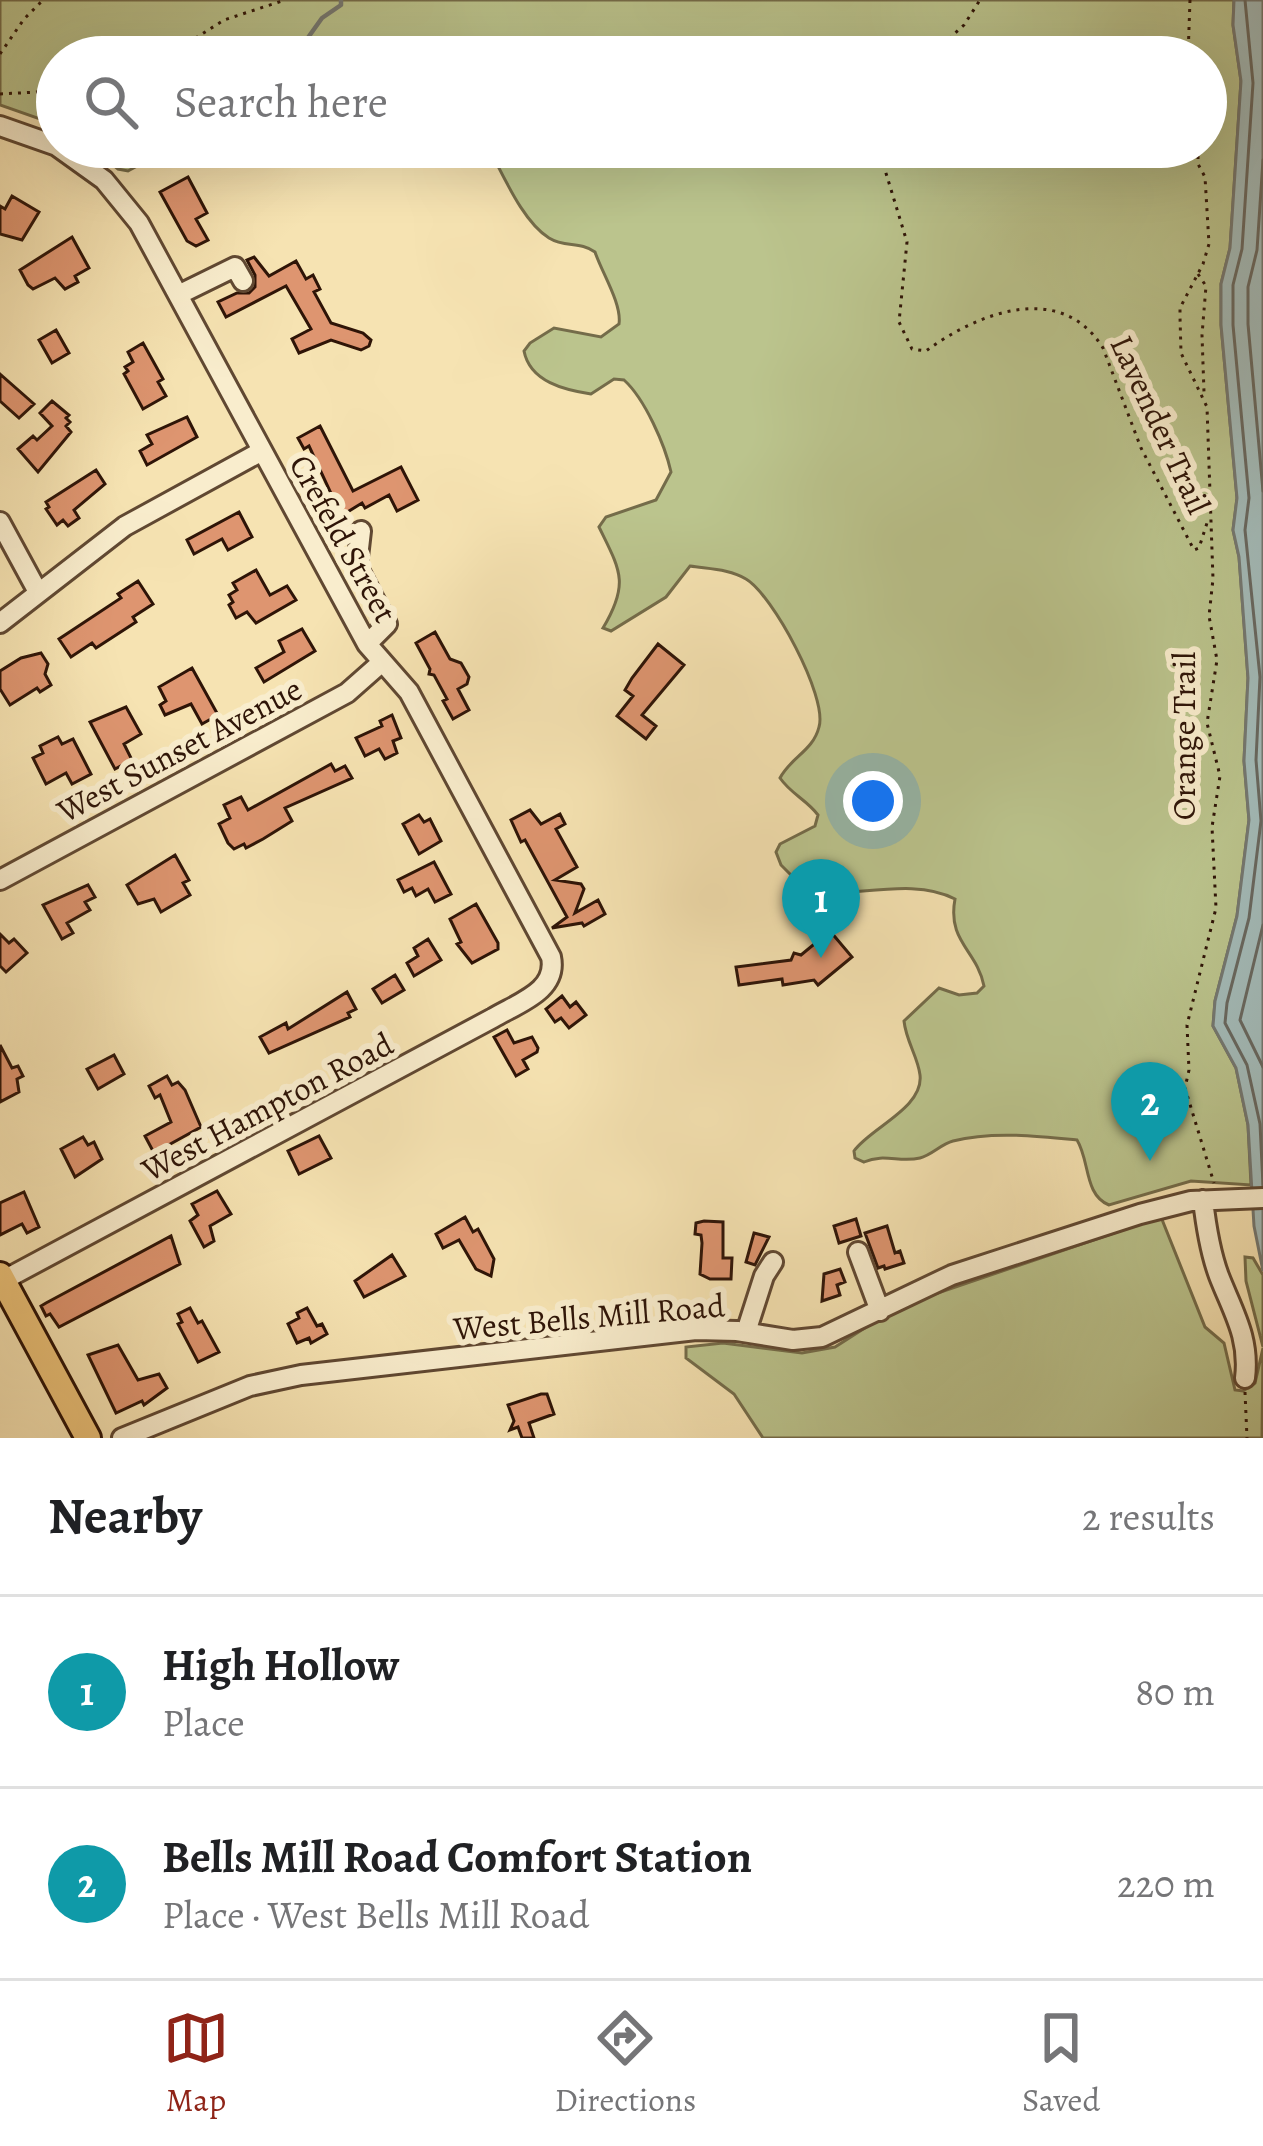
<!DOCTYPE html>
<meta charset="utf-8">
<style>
:root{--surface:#fff;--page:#f6f6f6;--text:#202124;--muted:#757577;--line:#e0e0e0;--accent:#8f2418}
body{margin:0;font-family:Alegreya,serif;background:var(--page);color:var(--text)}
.you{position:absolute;left:873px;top:801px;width:42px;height:42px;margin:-30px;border:9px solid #fff;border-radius:50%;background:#1a73e8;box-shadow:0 0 0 18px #1a73e833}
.badge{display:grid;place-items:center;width:78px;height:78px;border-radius:50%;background:var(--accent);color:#fff;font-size:39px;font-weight:700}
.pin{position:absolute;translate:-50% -99px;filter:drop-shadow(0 3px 6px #0008)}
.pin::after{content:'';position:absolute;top:63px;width:42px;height:36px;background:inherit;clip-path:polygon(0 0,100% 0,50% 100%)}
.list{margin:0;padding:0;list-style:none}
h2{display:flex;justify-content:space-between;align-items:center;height:156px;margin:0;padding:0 48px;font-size:51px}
h2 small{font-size:39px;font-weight:400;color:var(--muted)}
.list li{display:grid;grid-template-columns:78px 1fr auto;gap:36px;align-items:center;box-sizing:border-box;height:192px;padding:0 48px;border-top:3px solid var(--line)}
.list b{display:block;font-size:45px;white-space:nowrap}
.list p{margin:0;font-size:39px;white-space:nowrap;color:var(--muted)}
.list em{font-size:39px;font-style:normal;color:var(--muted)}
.icon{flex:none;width:66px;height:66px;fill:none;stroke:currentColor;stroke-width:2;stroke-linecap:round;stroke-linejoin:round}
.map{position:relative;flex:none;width:1263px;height:1438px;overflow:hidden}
.search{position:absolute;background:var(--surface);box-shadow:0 12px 48px #0002;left:36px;right:36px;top:36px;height:132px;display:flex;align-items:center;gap:30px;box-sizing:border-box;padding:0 42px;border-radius:66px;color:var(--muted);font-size:45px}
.sheet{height:540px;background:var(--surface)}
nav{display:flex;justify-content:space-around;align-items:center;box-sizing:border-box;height:168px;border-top:3px solid var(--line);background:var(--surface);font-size:33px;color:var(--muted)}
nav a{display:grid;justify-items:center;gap:6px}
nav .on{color:var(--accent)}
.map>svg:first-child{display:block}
.green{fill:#bbc48d;stroke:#746c4a;stroke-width:3}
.water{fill:#a3bbb9;stroke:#747872;stroke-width:3}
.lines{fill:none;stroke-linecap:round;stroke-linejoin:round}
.shore{stroke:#686860;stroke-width:3}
.stream{stroke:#747872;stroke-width:4.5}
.building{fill:#de9570;stroke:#2e1407;stroke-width:3}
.minor-casing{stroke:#604832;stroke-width:24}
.major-casing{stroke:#2e1407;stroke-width:30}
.path{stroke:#2e1407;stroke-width:3;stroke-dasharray:3 6;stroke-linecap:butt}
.minor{stroke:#f9edcd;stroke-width:18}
.major{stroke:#ebc279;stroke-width:24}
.labels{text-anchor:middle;stroke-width:12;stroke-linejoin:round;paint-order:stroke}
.street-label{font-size:33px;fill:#2e1407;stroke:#f9edcd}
</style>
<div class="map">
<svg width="1263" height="1438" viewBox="0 0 1263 1438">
<rect width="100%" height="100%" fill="#f6e3b2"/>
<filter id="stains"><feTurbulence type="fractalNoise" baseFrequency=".00167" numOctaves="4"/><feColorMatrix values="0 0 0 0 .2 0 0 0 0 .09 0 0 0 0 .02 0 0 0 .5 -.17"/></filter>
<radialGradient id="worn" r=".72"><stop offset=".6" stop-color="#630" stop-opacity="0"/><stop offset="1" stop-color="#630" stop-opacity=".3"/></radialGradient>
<path class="green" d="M 0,0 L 1234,0 L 1233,25 L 1241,81 L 1230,248 L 1221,284 L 1221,325 L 1237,498 L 1233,530 L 1239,557 L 1248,678 L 1244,761 L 1249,820 L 1237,916 L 1215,1001 L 1213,1026 L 1236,1068 L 1248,1125 L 1251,1185 L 1191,1181 L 1109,1205 C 1084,1195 1090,1161 1077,1140 C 1037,1136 992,1131 953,1141 C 941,1144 932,1155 920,1158 C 900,1163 884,1153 864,1162 L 855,1158 L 854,1151 C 870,1128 924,1108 920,1075 C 918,1057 906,1041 904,1021 L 939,988 L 959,995 L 977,993 L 984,986 C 977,950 947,942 955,899 C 914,877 856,897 809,893 L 781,865 L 776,852 L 780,844 L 815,826 L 818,815 C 807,800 791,794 780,778 C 791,757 813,751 819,727 C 828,697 772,594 746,579 C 730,569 709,569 690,566 L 666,597 L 611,631 L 603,628 C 630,583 620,570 599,527 L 606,517 L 656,500 L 671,472 C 665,445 645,399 624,380 L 614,379 L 591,394 C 565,390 530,382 524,351 L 530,343 L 554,328 L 601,337 L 619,324 C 622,304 602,273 595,252 C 580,241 565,248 549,238 C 522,221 503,174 488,147 L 1206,147 L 1206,57 L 376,57 L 353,49 L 348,57 L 57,57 L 57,125 L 0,105 Z
M 92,147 L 172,147 L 128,171 L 118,169 Z
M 1161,1217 L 1205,1327 L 1224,1343 L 1235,1390 L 1243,1391 L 1255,1383 L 1263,1348 L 1262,1438 L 763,1438 L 734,1394 L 686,1358 L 686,1347 L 723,1343 L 802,1353 L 835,1347 L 882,1317 L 926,1297 Z
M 1245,1257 L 1253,1258 L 1263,1275 L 1263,1347 L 1246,1281 Z"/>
<path class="water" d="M 1234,0 L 1263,0 L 1263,1271 L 1254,1226 L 1248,1125 L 1236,1068 L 1213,1026 L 1215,1001 L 1237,916 L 1249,820 L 1244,761 L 1248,678 L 1239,557 L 1233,530 L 1237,498 L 1221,325 L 1221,284 L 1230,248 L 1241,81 L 1233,25 Z"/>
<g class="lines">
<path class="shore" d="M 1245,0 L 1253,83 L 1242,249 L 1233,285 L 1233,325 L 1249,498 L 1245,530 L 1260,677 L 1256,760 L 1261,821 L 1249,918 L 1227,1003 L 1225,1023 L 1247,1065 L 1260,1124 L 1263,1185
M 1263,160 L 1257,250 L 1248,287 L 1248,324 L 1263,491
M 1263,925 L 1240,1020 L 1263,1067"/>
<path class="stream" d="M 200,57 L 211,54 L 219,57
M 234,57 L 257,41 L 307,39 L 322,18 L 341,5 L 341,0"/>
</g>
<path class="building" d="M 188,177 L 207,213 L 196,219 L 208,240 L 196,246 L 187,241 L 160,192 Z
M 12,196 L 39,212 L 22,240 L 0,234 L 0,206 L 5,209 Z
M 72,237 L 89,268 L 75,276 L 78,282 L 65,289 L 55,278 L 33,289 L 28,285 L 20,270 Z
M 254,257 L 269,276 L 296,261 L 306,279 L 313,275 L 320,289 L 314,292 L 331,323 L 363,333 L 371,340 L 369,346 L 361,350 L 331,340 L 299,353 L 292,339 L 311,329 L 286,286 L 226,317 L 218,302 L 237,293 L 249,293 L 255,287 L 255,275 L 247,260 Z
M 56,330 L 69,353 L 52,363 L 39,340 Z
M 143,343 L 163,379 L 158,382 L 166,396 L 143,409 L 124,374 L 128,371 L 125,367 L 133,362 L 128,352 Z
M 0,374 L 34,404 L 19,418 L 0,401 Z
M 52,401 L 69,415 L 66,418 L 70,422 L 66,426 L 71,432 L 38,472 L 18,449 L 33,436 L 37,440 L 52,426 L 40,413 Z
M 187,417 L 197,437 L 147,465 L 140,451 L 152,444 L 147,435 Z
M 320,426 L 353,491 L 401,467 L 418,500 L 397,511 L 389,495 L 365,508 L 362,503 L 328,524 L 320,508 L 334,500 L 309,446 L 304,449 L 298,438 Z
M 96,470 L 105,484 L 74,510 L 79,518 L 68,526 L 63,520 L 57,525 L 46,509 L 49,507 L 46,502 Z
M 239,512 L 252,537 L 228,550 L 222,539 L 194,554 L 187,540 Z
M 256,570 L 270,595 L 287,586 L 296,600 L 256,623 L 247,612 L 236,618 L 229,605 L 233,602 L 229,595 L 237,590 L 233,583 Z
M 138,581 L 153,604 L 133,617 L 136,622 L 96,648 L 92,643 L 71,657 L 59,639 L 121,598 L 118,594 Z
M 302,629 L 315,651 L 264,682 L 256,668 L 284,652 L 279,641 Z
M 435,632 L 450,659 L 461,663 L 469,677 L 467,684 L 458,689 L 469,710 L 453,719 L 443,701 L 447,699 L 434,675 L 429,674 L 430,669 L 416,643 Z
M 658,644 L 684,665 L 642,715 L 656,726 L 646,739 L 617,716 L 633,696 L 625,690 L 632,678 Z
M 41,653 L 48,664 L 45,674 L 51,685 L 40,692 L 37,688 L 10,705 L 0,689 L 0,671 L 21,658 Z
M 192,668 L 218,715 L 202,724 L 191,704 L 165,715 L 160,705 L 166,701 L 159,687 Z
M 126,707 L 141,734 L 124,744 L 132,760 L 115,769 L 90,722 Z
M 392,715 L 401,738 L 393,741 L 397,753 L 385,759 L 379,749 L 365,756 L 356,738 L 382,726 L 380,721 Z
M 58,737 L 62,744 L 73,739 L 91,774 L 72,784 L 66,773 L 46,784 L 33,758 L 43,753 L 40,746 Z
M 331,764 L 335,771 L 345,766 L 352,778 L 285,808 L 292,821 L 263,839 L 246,848 L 244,844 L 234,849 L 228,843 L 219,824 L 230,818 L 224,805 L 241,797 L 248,810 Z
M 530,810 L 541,824 L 560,814 L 565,824 L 556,829 L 577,867 L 555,880 L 581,884 L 584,889 L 575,913 L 598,900 L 605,914 L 584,926 L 582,923 L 552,928 L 567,917 L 525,840 L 521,842 L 511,820 Z
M 419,815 L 424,822 L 430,819 L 441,841 L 419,854 L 403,824 Z
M 175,855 L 189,880 L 183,883 L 190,895 L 161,912 L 154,899 L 138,904 L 127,885 Z
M 434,862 L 451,894 L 435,902 L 428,889 L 416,896 L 412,888 L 404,892 L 398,880 Z
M 88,885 L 95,897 L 85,902 L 90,910 L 67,923 L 73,933 L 62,939 L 43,905 Z
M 476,904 L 498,943 L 498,949 L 472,963 L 457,944 L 461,942 L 450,919 Z
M 830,931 L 852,957 L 818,985 L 814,980 L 783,985 L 782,979 L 739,985 L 736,967 L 791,960 L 794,953 L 801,955 Z
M 0,934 L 9,943 L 14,939 L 27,953 L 6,972 L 0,966 Z
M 428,939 L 441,960 L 414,976 L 407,963 L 418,956 L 414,948 Z
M 395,975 L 404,990 L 382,1003 L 373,989 Z
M 347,992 L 356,1009 L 348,1013 L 350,1017 L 269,1053 L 260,1037 L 286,1023 L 288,1029 Z
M 562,996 L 570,1007 L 576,1002 L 586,1015 L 569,1028 L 561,1018 L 555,1022 L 546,1009 Z
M 507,1030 L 514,1043 L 532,1037 L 538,1048 L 537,1052 L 523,1060 L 528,1069 L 516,1076 L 494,1037 Z
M 0,1045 L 12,1068 L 18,1066 L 23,1076 L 17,1079 L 19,1092 L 0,1102 Z
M 114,1055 L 124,1074 L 98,1089 L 87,1069 Z
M 167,1076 L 172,1085 L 178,1082 L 185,1090 L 201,1127 L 154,1153 L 145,1136 L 171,1122 L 160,1095 L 155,1098 L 149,1086 Z
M 319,1136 L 331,1158 L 299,1174 L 288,1151 Z
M 83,1137 L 88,1145 L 94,1142 L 102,1159 L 75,1177 L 61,1149 Z
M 217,1191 L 231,1214 L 210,1226 L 214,1241 L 204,1247 L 190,1221 L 198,1215 L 192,1204 Z
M 24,1192 L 39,1227 L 27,1233 L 22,1224 L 0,1235 L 0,1203 Z
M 465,1217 L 473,1232 L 478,1229 L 494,1259 L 491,1276 L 476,1269 L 459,1240 L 443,1248 L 436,1234 Z
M 856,1219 L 861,1236 L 839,1243 L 834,1226 Z
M 704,1221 L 723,1222 L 723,1258 L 732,1258 L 731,1279 L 710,1279 L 700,1274 L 702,1243 L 701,1235 L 695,1234 L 696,1223 Z
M 887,1226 L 895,1253 L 900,1251 L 904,1263 L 885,1269 L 884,1266 L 878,1268 L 865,1233 Z
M 754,1233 L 769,1237 L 755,1265 L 746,1262 Z
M 171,1236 L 180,1264 L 59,1327 L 50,1314 L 46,1316 L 41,1306 L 46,1303 Z
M 392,1255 L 405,1276 L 364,1297 L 355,1281 Z
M 840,1269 L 845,1282 L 837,1285 L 840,1295 L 822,1301 L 824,1274 Z
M 190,1308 L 198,1323 L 202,1321 L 219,1352 L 198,1362 L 178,1324 L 182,1322 L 178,1314 Z
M 307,1308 L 317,1326 L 322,1324 L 327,1334 L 311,1343 L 309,1338 L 297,1343 L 288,1324 L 299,1318 L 297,1313 Z
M 118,1345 L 138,1380 L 159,1374 L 167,1388 L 144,1405 L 142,1401 L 116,1413 L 88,1355 Z
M 541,1394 L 547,1394 L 554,1414 L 529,1423 L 534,1438 L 522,1438 L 518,1427 L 510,1430 L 514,1421 L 508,1405 Z"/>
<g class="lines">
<g class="minor-casing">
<path id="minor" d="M 0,126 L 57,146
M 178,295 L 235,267 L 243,281
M 0,522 L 38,592
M 361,531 L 357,566 L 387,624 L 367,644
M 0,623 L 125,526 L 262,451
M 0,880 L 347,693 L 381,663
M 1203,1200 C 1206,1226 1210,1252 1219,1276 C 1233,1312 1250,1338 1245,1378
M 858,1252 L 880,1311
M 0,1282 L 493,1018 C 518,1003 558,991 551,957 L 409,692 L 367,644 L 139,223 L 104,180 L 58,147
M 746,1332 L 764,1276 L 773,1262
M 122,1438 L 250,1386 L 301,1375 L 696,1330 L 737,1331 L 793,1340 L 822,1337 L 952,1275 L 1140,1214 L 1191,1201 L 1263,1198"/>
</g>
<g class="major-casing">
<path id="major" d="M 0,1275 L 88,1438"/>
</g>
<path class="path" d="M 0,54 L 24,19 L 43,0
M 145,57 L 191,41 L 224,20 L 285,0
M 929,57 L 964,25 L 980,0
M 1188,57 L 1190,0
M 0,94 L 57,91
M 878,147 L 907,242 L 899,322 L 912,349 L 926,351 C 977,313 1061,280 1103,348 L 1141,448 L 1194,550 L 1199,548 L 1207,523
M 1198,147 L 1198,164 L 1205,177 L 1209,244 L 1203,264 L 1180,308 L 1180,317 L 1181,353 L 1207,407 L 1213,579 L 1209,616 L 1217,660 L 1207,723 L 1220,776 L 1212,827 L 1216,908 L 1187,1025 L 1189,1070 L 1185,1088 L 1214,1183
M 1198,274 L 1206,286 L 1202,335 L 1204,392
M 1245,1392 L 1247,1438"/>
<use href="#minor" class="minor"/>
<use href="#major" class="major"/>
</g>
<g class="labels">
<g class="street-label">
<text transform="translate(1161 424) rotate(65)" y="12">Lavender Trail</text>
<text transform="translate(344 538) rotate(61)" y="12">Crefeld Street</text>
<text transform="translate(1183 736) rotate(-90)" y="12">Orange Trail</text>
<text transform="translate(179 749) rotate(-28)" y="12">West Sunset Avenue</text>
<text transform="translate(267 1106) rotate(-28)" y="12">West Hampton Road</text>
<text transform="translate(589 1316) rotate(-5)" y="12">West Bells Mill Road</text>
</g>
</g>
<rect width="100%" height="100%" filter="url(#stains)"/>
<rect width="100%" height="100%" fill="url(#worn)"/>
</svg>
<div class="you"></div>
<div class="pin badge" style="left:821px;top:958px;background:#0f9aa8">1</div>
<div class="pin badge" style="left:1150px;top:1161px;background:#0f9aa8">2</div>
<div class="search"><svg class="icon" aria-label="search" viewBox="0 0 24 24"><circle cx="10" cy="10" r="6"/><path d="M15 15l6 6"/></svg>Search here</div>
</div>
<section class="sheet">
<h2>Nearby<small>2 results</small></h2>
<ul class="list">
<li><span class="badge" style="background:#0f9aa8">1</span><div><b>High Hollow</b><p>Place</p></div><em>80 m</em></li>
<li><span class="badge" style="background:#0f9aa8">2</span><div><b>Bells Mill Road Comfort Station</b><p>Place · West Bells Mill Road</p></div><em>220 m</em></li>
</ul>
</section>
<nav>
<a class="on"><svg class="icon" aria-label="map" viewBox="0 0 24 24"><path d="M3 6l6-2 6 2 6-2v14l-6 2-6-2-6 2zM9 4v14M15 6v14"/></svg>Map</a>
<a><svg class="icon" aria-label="directions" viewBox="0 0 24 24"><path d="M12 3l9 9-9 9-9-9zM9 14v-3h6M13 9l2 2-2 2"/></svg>Directions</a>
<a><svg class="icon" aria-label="saved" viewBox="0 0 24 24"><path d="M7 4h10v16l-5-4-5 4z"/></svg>Saved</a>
</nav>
